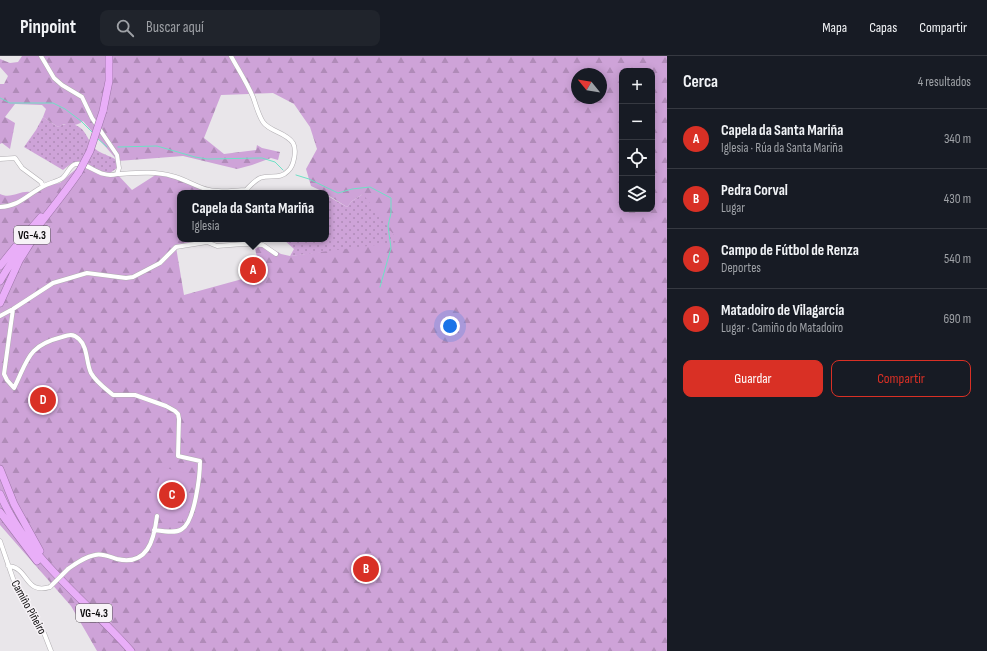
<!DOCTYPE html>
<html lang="es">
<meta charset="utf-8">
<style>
:root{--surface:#171b24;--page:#20242c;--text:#f1f3f6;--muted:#9ea1a6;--line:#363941;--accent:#d93025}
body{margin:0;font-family:"Sofia Sans Condensed",sans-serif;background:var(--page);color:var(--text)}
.controls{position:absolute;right:12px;top:12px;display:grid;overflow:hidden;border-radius:8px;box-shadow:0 2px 10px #0003}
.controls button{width:36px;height:36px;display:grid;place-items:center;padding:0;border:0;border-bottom:1px solid var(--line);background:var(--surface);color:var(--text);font:20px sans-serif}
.compass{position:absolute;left:571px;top:12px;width:36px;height:36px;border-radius:50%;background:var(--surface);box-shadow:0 2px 10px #0003;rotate:300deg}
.you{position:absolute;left:450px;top:270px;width:14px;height:14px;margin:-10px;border:3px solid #fff;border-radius:50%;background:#1a73e8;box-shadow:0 0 0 6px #1a73e833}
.badge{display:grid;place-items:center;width:26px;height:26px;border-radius:50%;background:var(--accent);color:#fff;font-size:13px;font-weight:700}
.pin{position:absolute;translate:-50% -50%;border:2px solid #fff;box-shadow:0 1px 4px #0006}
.popup{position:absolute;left:177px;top:134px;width:152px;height:52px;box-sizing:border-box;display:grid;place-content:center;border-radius:8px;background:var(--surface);filter:drop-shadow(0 1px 3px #0005);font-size:13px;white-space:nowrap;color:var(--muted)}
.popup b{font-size:15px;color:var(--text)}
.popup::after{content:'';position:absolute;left:50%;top:100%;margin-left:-8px;border:8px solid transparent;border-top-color:var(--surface)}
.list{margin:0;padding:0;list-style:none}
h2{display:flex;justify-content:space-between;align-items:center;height:52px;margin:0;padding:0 16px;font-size:17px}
h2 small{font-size:13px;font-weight:400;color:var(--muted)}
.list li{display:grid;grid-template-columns:26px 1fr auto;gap:12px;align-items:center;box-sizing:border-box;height:60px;padding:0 16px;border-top:1px solid var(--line)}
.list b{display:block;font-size:15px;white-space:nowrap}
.list p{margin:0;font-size:13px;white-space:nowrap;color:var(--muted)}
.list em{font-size:13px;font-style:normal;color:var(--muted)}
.actions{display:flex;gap:8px;padding:12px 16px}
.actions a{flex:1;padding:9px 0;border:1px solid var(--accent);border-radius:8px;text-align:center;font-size:14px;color:var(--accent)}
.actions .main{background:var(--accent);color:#fff}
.icon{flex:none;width:22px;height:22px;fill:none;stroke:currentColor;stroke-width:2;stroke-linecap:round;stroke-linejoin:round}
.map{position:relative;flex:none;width:667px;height:595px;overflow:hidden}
header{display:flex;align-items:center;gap:24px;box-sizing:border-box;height:56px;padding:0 20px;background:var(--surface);border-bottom:1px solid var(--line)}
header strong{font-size:19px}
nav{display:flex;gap:22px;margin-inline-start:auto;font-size:14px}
.search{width:280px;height:36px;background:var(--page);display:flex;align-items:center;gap:10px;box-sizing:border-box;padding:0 14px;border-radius:8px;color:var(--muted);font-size:15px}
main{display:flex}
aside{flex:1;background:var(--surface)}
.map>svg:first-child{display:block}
.grass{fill:url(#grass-dots)}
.forest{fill:url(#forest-firs);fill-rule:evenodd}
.park{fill:#cea3d8}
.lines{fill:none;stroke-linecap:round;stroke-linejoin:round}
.stream{stroke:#6ee1c6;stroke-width:1}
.street-casing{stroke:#b1aeb2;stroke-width:5}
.highway-casing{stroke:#9c76a6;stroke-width:8}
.street{stroke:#fff;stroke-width:4}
.highway{stroke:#e9aef8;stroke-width:7}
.street-bridge-casing{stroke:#b1aeb2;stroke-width:5;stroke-linecap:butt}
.highway-bridge-casing{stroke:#9c76a6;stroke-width:8;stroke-linecap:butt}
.street-bridge{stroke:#fff;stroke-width:4}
.highway-bridge{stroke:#e9aef8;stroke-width:7}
.labels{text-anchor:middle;stroke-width:3;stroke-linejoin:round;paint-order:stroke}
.shield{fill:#f7f3f7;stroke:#545254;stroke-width:1}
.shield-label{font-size:11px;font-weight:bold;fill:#0e0d0e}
.street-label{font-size:12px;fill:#0e0d0e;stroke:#f7f3f7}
</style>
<header>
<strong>Pinpoint</strong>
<div class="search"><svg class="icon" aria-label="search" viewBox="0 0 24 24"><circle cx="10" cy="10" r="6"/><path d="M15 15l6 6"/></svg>Buscar aquí</div>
<nav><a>Mapa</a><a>Capas</a><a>Compartir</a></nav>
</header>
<main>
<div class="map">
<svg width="667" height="595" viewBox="0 0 667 595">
<defs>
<pattern id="grass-dots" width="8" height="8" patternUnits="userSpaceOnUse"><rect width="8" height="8" fill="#cea3d8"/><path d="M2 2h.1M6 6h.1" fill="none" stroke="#b08bb8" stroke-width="1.8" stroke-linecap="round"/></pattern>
<pattern id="forest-firs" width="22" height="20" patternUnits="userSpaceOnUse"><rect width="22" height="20" fill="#cea3d8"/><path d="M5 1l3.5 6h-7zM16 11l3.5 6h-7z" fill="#b08bb8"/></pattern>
</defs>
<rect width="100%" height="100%" fill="#e9e6ea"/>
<path class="grass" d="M 43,61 L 58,71 C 63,68 65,68 70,68 C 88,70 86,86 98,95 C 104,99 112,100 118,105 L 117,112 L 110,117 C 88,116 85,94 63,114 L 24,91 L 36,74 Z
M 363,138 L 379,140 L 400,188 L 290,200 L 294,193 L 283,183 L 326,183 L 326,139 L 347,151 L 352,145 Z"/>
<path class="forest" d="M 22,0 L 667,0 L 667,595 L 97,595 L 71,550 L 0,469 L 0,138 C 12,144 22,132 34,137 L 47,129 L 60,127 L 76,113 L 82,115 L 87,111 L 104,119 L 117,118 L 132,134 L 157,118 L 185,124 L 211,137 L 180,137 L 180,183 L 215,183 L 176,191 L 184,239 L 261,218 L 255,193 L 264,188 L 281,198 L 290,200 L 399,186 L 363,138 L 352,145 L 347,151 L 326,138 L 326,137 L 311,130 L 306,113 L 317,93 L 310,71 L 294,48 L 273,37 L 221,39 L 204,82 L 224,98 L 256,94 L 257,89 L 262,92 L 280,96 L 278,104 L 271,102 L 252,109 L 237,113 L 183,100 L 118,105 L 83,65 C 77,70 71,70 64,68 L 58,71 L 43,61 L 46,53 L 42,49 L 15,48 L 5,61 L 15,67 L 10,93 L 2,87 L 0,88 L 0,28 L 4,28 L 8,20 L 0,11 L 0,3 L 10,7 L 18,6 ZM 622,15 L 652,15 L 652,153 L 622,153 ZM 577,18 L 601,18 L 601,42 L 577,42 Z"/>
<path class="park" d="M 162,411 L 193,419 L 182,466 L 151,459 Z"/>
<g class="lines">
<path class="stream" d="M 0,42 L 10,47 L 53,47 L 65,53 L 81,65 L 93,77
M 97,82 L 107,91
M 118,91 L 157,90 L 195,101 L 207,103 L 262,102 L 275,106 L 283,114
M 296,119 L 309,123 L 338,137 L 352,133 L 370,131 L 391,142 L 391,157 L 388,170 L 391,192 L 380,231"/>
<g class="street-casing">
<path id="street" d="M 231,0 C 238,13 247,27 253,41 C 256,49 258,58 263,66 C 270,76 286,76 293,87 C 297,94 294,110 288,115 C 280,124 270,118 260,122 C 254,125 250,130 246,134
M 0,103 L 15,102 L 22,112 L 41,126 L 43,130
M 117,118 C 135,117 155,115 172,120 C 185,123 196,131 209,134 C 221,137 235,134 246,134 L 245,137
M 0,151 C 20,150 28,138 44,130 C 49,127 56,126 61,123 C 67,120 69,109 76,108 C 89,106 99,123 117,118 L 119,112 L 117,99 L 92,62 L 82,41 L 62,29 L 54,22 L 41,0
M 207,186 L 217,190 L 243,188 L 263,189 L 276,198
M 13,253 L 4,318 L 7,324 L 14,332 C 28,304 27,290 62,281 C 68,279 73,277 79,283 C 88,291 86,307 91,317 C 96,326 106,333 113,339 L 135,339 L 166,350 L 175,355 L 178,358 L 179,363 L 178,400 L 200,405 C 200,419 195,465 182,473 C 175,478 162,475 154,474
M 0,260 L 13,253 L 53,227 L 87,217 L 126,222 L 133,221 L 160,207 L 176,191 L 207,186 L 215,183
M 0,485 L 17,534 L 44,577 L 51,595
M 8,510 C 29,511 24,539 50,531
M 68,513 C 77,507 84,501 95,499 C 102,497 110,501 117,503 C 147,510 154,485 157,460"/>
</g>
<g class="highway-casing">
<path id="highway" d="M 103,55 L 109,25 L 109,0
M 0,210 L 21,184 L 41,161
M 0,225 C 22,186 54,153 79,116
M 0,247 L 19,205 L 31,186
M 0,413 L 14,448 L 40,495
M 0,438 C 28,503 85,543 131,595
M 0,456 L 37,505"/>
</g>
<use href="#street" class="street"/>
<use href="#highway" class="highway"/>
<g class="street-bridge-casing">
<path id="street-bridge" d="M 50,531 L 68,513"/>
</g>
<g class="highway-bridge-casing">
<path id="highway-bridge" d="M 79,116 L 90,95 L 103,55"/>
</g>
<use href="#street-bridge" class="street-bridge"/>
<use href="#highway-bridge" class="highway-bridge"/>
</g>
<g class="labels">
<g class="shield">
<rect x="14" y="170" width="36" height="18" rx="3"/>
<rect x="76" y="548" width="36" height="18" rx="3"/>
</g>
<g class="shield-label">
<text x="32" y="183">VG-4.3</text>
<text x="94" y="561">VG-4.3</text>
</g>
<g class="street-label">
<text transform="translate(29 551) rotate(61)" y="4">Camiño Piñeiro</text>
</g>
</g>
</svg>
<div class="controls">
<button>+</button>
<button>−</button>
<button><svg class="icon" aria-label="locate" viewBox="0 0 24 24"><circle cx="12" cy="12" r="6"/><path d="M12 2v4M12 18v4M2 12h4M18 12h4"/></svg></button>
<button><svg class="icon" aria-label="layers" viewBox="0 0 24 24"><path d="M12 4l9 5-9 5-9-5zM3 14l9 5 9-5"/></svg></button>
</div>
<svg class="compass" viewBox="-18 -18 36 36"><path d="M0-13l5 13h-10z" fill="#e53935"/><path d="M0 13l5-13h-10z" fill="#9ea1a6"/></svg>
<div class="you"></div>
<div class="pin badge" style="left:253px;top:214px">A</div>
<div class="popup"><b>Capela da Santa Mariña</b>Iglesia</div>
<div class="pin badge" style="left:366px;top:513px">B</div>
<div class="pin badge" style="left:172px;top:439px">C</div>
<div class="pin badge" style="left:43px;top:344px">D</div>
</div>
<aside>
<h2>Cerca<small>4 resultados</small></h2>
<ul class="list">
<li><span class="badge">A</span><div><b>Capela da Santa Mariña</b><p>Iglesia · Rúa da Santa Mariña</p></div><em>340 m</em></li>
<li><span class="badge">B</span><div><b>Pedra Corval</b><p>Lugar</p></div><em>430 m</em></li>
<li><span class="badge">C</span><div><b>Campo de Fútbol de Renza</b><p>Deportes</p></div><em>540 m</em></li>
<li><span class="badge">D</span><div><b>Matadoiro de Vilagarcía</b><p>Lugar · Camiño do Matadoiro</p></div><em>690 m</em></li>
</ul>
<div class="actions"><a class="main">Guardar</a><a>Compartir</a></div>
</aside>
</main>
